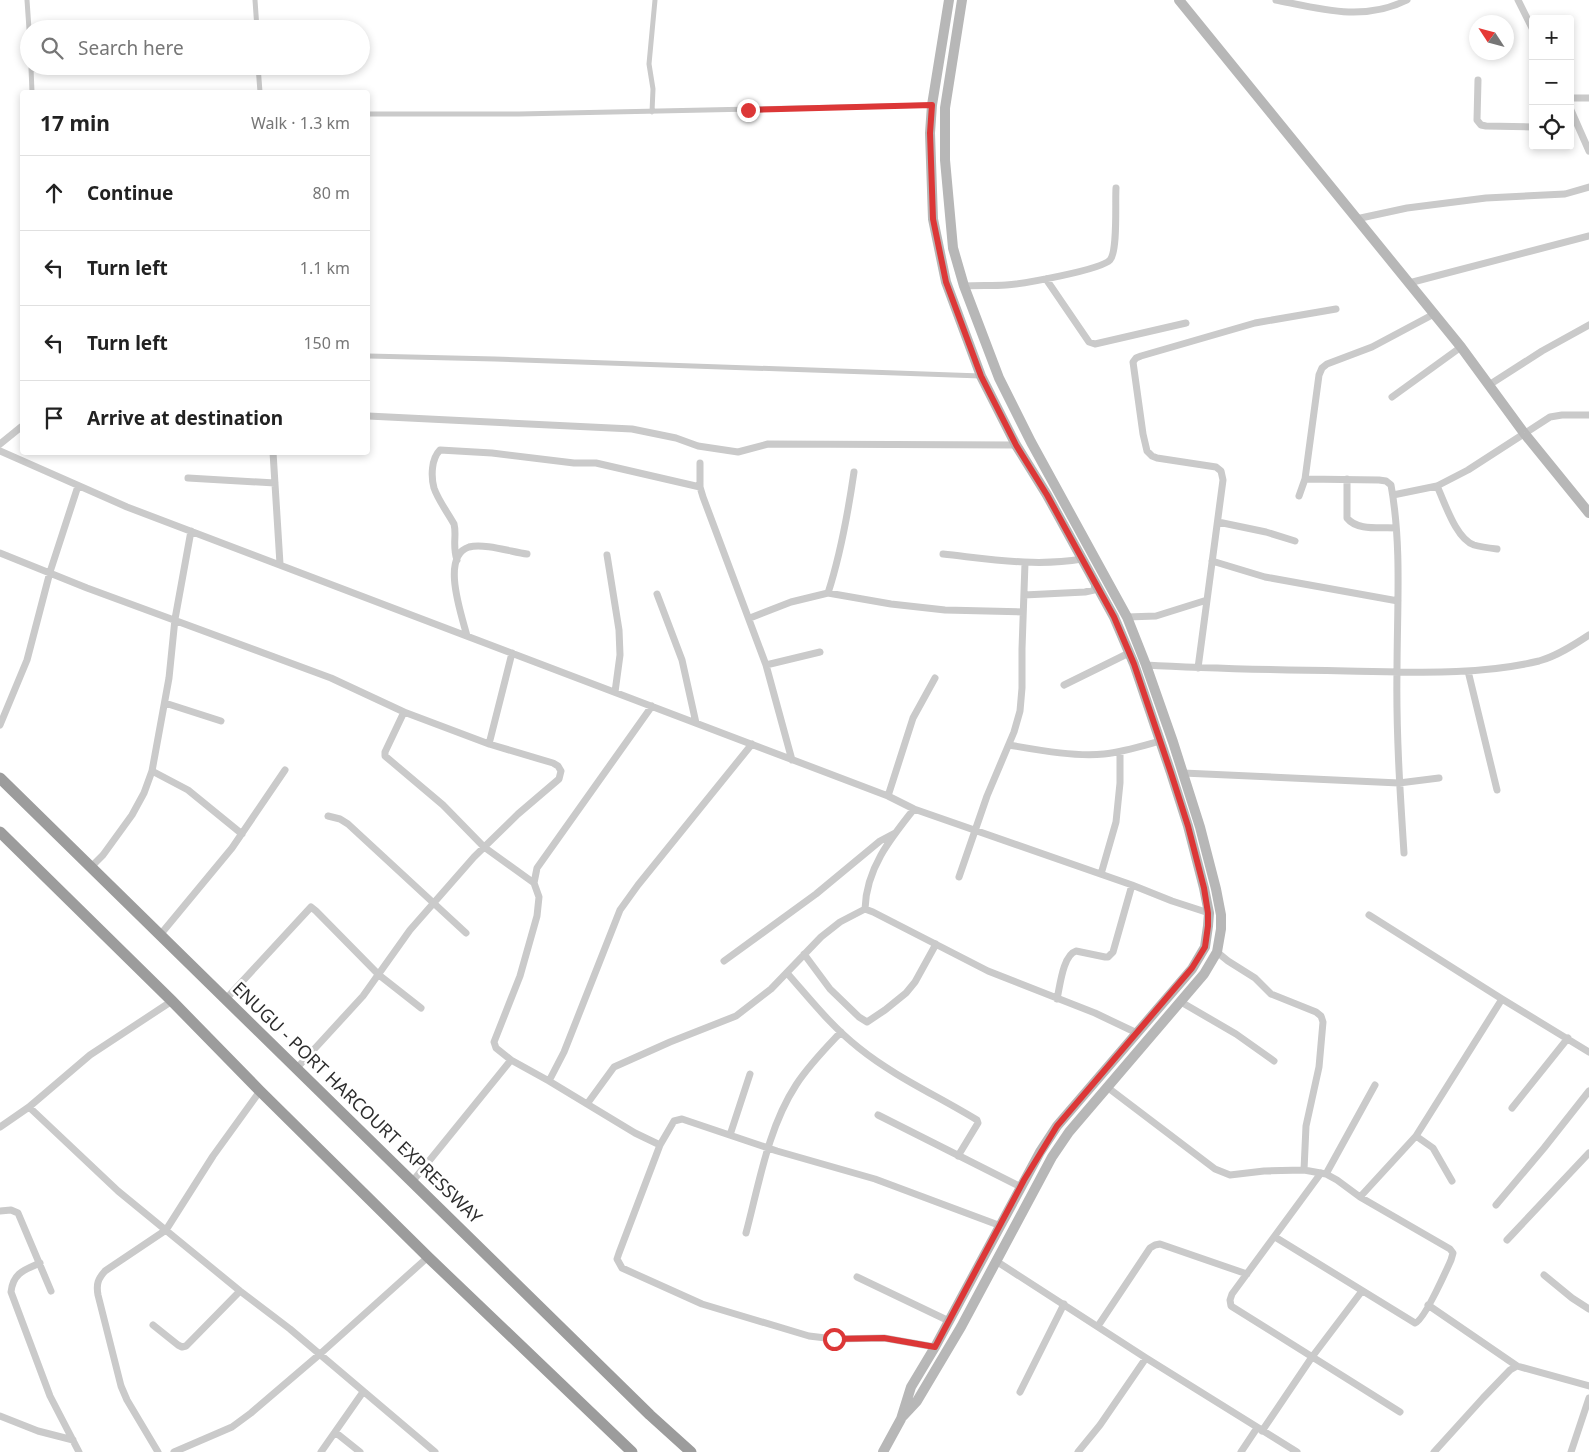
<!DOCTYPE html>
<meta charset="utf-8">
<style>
:root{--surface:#fff;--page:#f2f2f2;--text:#222;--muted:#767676;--line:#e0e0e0}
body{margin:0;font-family:"Noto Sans",sans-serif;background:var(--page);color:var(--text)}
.controls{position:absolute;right:15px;top:15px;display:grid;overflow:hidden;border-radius:5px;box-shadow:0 2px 8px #0003}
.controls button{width:45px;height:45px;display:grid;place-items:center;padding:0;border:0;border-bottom:1px solid var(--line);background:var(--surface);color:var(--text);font:25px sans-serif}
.compass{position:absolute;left:1469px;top:15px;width:45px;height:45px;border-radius:50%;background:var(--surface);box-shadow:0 2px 8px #0003;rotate:306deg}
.stop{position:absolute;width:15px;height:15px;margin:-11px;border:4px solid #dc3737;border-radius:50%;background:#fff}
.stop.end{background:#dc3737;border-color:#fff;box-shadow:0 1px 5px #0008}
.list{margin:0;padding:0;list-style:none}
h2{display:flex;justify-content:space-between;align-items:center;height:65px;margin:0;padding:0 20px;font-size:21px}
h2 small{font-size:16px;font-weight:400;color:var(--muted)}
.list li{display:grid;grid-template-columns:32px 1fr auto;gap:15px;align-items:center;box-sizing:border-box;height:75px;padding:0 20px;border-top:1px solid var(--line)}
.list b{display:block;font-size:19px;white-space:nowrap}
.list em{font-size:16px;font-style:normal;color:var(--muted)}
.icon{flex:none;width:28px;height:28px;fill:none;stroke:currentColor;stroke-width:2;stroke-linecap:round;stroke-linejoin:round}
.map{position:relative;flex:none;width:1589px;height:1452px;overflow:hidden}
.search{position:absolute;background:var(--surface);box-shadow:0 2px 8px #0003;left:20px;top:20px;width:350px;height:55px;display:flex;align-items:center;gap:12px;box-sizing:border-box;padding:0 18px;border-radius:28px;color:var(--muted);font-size:19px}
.panel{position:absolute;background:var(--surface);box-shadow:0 2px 8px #0003;left:20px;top:90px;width:350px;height:365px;border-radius:5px}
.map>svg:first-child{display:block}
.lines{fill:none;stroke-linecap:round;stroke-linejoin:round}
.pedestrian{stroke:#cacaca;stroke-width:5}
.minor{stroke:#cacaca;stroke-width:7}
.secondary{stroke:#b7b7b7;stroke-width:10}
.trunk{stroke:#9c9c9c;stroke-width:11}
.route{stroke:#dc3737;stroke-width:6}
.labels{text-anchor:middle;stroke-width:5;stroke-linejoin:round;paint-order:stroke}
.street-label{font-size:18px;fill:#2d2d2d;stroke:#fff}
</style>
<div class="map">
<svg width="1589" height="1452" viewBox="0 0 1589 1452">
<rect width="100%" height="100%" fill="#fff"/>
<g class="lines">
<path class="pedestrian" d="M 27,0 L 29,29
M 255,0 L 257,29
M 258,66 L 260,92
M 31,68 L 32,92
M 31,69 L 177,66
M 652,112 L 653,89 L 649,64 L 655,0
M 368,114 L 519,114 L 932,105
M 368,356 L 495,359 L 981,376"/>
<path class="minor" d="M 1276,0 C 1320,9 1364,22 1407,0
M 1518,0 L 1533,30
M 1478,80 L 1477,120 L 1481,125 L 1486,126 L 1533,127
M 1570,98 L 1589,98
M 1570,108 L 1589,151
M 1356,219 L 1407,208 L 1486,198 L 1565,194 L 1589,187
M 1046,279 L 1089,342 L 1095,344 L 1186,323
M 1409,283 L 1589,236
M 964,286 C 978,285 992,286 1006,285 C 1022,284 1101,270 1110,260 C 1118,251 1115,202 1116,188
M 1489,385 L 1542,351 L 1589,325
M 1392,397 L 1461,347
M 368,416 L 632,429 L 676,438 L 698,446 L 738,452 L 768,444 L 1016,445
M 0,444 L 21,427
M 0,451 L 127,507 L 888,796 L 914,809 L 1132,885 L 1172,901 L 1209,913
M 273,452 L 280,564
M 700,463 L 700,487 L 703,497 L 766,665 L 792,760
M 188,478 L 275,483
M 1305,479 L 1379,480 L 1386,481 L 1391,485 C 1402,546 1397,609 1397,671 C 1396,731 1400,792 1404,853
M 1347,479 L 1347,518 C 1357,531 1380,527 1396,528
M 1437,486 C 1445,503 1456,539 1474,545 C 1481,547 1489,548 1497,549
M 1393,495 L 1437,486 L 1468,470 L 1550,417 L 1562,415 L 1589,415
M 1299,496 L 1305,479 L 1319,375 L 1322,368 L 1327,364 L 1372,347 L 1434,314
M 1218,522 L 1266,532 L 1295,541
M 0,553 L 87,588 L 331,678 L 404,712 L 489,744 L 553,763 L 558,766 L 561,771 L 559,779 L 518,814 L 474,857 L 410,930 L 363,996 L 296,1069
M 943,554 C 990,559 1035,567 1082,559
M 607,555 L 619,630 L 620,655 L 615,692
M 457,560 C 452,545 457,535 454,524 C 448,513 438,500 434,488 C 431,477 431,459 440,450 L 492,453 L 574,463 L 596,463 L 700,487
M 1212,561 L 1265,577 L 1398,601
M 828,593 C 841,553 848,513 854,472
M 657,594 L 682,660 L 696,723
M 1024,595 L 1085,592 L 1094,590 L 1095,583
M 1127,617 L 1156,616 L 1207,600
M 750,618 L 791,602 L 828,593 L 891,604 L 945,610 L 1023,612
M 467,636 C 462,616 440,556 469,547 C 484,543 512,552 527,554
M 766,665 L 820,652
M 1146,665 C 1213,669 1280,670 1347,671 C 1410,672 1477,676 1539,661 C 1557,656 1574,645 1589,635
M 1198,668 L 1223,480 L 1221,471 L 1216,467 L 1157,458 L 1152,456 L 1147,451 L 1143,434 L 1133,362 L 1136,358 L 1141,356 L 1255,323 L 1336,309
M 1468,671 L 1497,790
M 1064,685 L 1129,653
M 165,703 L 221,721
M 652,706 L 537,868 L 534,883 L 539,897 L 537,916 L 520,976 L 494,1042 L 496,1048 L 511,1060 L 549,1081 L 635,1133 L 660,1145
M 404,712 L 385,752 L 385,756 L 443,805 L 484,847 L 534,883
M 0,725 L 27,660 L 50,572 L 78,486
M 489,744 L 512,653
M 1009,745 C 1038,750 1075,757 1104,754 C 1123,752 1142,746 1160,741
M 152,771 L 188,790 L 242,834
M 1183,773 L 1399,783 L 1439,778
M 888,796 L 913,718 L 935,678
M 328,816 L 340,819 L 348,824 L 466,933
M 91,867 L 103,855 L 132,815 L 144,793 L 152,771 L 169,678 L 175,619 L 191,531
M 1101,874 L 1116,822 L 1120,783 L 1120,752
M 959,877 L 987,796 L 1014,732 L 1020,711 L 1022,688 L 1022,649 L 1025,563
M 865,909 C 866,869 890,839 914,809
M 1369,915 L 1502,999 L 1589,1052
M 160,935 L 232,848 L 285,770
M 1217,952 L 1228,961 L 1255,978 L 1271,994 L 1316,1012 L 1321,1016 L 1323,1022 L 1319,1067 L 1306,1126 L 1304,1170
M 804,954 L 830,989 L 859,1017 L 867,1022 L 885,1010 L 906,993 L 915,982 L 936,944
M 724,961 L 816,894 L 880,841 L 895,833
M 787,973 C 810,999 831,1026 859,1048 C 895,1077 938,1096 977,1120 L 978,1123 L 958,1156
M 226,999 L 311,907 L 316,911 L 379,975 L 421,1008
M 1057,999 C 1060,986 1063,955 1076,951 L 1105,957 L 1108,957 L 1113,952 L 1132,885
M 1181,1002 L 1236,1034 L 1274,1061
M 549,1081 L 564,1052 L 620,910 L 638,885 L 752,744
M 1107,1087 L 1215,1169 L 1230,1175 L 1264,1171 L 1304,1170 L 1326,1174 L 1337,1180 L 1360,1197 L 1450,1249 L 1453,1253 L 1451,1260 C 1446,1271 1424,1321 1415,1323 L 1275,1237
M 587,1104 L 614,1067 L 670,1042 L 736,1016 L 771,989 L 821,937 L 840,922 L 865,909 L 873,912 L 988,971 L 1095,1013 L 1137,1033
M 29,1107 L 118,1191 L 240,1291 L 290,1329 L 435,1452
M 1512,1108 L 1568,1038
M 878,1115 L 1021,1187
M 0,1127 L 29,1107 L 90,1055 L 172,1001
M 730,1135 L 750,1074
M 1416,1136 L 1433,1148 L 1452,1181
M 1321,1173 L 1232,1294 L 1230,1300 L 1231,1306 L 1400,1412
M 1326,1174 L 1375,1085
M 412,1182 L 511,1060
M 1360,1197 L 1416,1136 L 1502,999
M 1496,1205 L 1544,1148 L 1589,1091
M 0,1211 L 11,1210 L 18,1213 L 51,1291
M 746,1233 C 759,1184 768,1128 796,1085 C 809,1065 825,1049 841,1032
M 1507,1240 L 1589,1153
M 996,1261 L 1146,1358 L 1297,1452
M 40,1263 C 24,1270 13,1273 11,1292 L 50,1396 L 79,1452
M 1544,1275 L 1572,1298 L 1589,1309
M 857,1277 L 949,1321
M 1428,1305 L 1517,1366
M 153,1325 L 178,1345 L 182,1347 L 186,1346 L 240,1291
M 1098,1326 L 1150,1248 L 1155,1245 L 1160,1244 L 1247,1274
M 935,1347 L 884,1338 L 834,1339 L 809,1336 L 702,1304 L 622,1268 L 617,1259 L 619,1253 L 660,1145 L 674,1121 L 682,1119 L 777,1151 L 875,1179 L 1001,1226
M 1020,1392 L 1064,1304
M 0,1416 L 38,1431 L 73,1440
M 1262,1431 L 1312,1357 L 1362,1291
M 335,1432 L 360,1452
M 158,1452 L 127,1400 L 121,1386 L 98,1295 C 96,1284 98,1279 105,1271 L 166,1230 L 213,1156 L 260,1091
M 174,1452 L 232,1427 L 251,1413 L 320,1354 L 428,1257
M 321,1452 L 363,1392
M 1078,1452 L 1100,1425 L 1146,1358
M 1241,1452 L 1257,1428
M 1434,1452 L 1483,1398 L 1510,1370 L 1517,1366 L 1589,1386
M 1571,1452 L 1589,1398"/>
<path class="secondary" d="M 1179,0 L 1461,347 L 1524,433 L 1589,513
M 903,1416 L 917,1401 L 961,1327 L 1052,1157 L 1069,1132 L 1204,974 L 1217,952 L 1221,929 L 1221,915 L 1216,889 L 1200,827 L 1173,742 L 1146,665 L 1127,617 L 1031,442 L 999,378 L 964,286 L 953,248 L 945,160 L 945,108 L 962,0
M 883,1452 L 901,1419 L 911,1387 L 935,1347 L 1040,1152 L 1057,1126 L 1192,969 L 1205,947 L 1208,926 L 1209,913 L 1204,888 L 1188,826 L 1171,773 L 1134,664 L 1114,617 L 1047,495 L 1016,445 L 981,376 L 946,282 L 933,219 L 930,133 L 932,105 L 949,0"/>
<path class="trunk" d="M 0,778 L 650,1415 L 691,1452
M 0,832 L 172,1001 L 260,1091 L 428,1257 L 632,1452"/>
</g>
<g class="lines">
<path class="route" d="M 748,110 L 932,105 L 930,133 L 933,219 L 946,282 L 981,376 L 1016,445 L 1047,495 L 1114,617 L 1134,664 L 1171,773 L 1188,826 L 1204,888 L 1208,913 L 1208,926 L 1205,947 L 1192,968 L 1057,1126 L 1024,1180 L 935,1347 L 884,1338 L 834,1339"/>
</g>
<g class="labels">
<g class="street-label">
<text transform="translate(357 1103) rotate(44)" y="6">ENUGU - PORT HARCOURT EXPRESSWAY</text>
</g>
</g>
</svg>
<div class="controls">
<button>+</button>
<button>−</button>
<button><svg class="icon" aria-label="locate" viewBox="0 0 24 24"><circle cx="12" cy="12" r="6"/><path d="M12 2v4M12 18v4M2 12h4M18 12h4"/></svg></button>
</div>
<svg class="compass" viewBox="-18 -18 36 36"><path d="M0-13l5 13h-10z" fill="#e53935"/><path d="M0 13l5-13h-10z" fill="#767676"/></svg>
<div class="stop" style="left:834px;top:1339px"></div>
<div class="stop end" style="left:748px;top:110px"></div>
<div class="search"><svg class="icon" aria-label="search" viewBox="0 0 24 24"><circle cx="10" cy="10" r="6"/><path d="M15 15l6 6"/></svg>Search here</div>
<section class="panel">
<h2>17 min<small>Walk · 1.3 km</small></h2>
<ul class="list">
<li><svg class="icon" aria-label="ahead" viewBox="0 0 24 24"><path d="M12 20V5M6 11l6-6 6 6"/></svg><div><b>Continue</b></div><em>80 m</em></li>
<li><svg class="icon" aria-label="left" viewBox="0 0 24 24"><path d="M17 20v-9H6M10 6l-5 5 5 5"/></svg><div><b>Turn left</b></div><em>1.1 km</em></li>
<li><svg class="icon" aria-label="left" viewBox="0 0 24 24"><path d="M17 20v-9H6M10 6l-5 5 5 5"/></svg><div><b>Turn left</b></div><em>150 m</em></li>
<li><svg class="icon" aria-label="arrive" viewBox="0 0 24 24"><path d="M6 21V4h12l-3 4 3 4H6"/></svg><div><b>Arrive at destination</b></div></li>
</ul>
</section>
</div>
